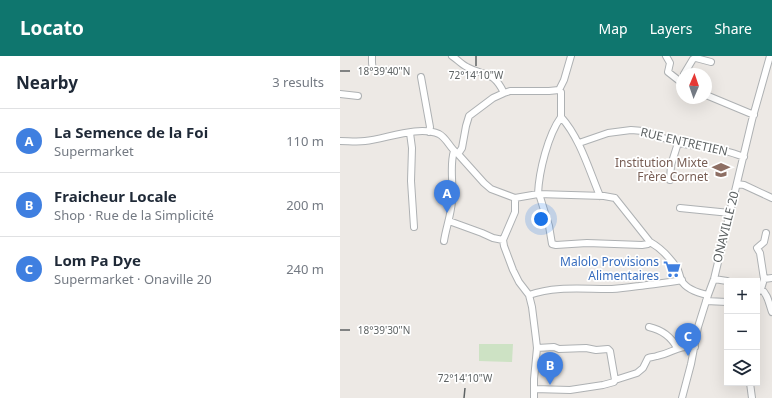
<!DOCTYPE html>
<meta charset="utf-8">
<style>
:root{--surface:#fff;--page:#f2f2f3;--text:#1f2937;--muted:#747a83;--line:#e0e1e3;--accent:#0f766e}
body{margin:0;font-family:"Noto Sans",sans-serif;background:var(--page);color:var(--text)}
.controls{position:absolute;right:12px;bottom:12px;display:grid;overflow:hidden;border-radius:0px;box-shadow:0 4px 16px #0002}
.controls button{width:36px;height:36px;display:grid;place-items:center;padding:0;border:0;border-bottom:1px solid var(--line);background:var(--surface);color:var(--text);font:20px sans-serif}
.compass{position:absolute;left:336px;top:12px;width:36px;height:36px;border-radius:50%;background:var(--surface);box-shadow:0 4px 16px #0002;rotate:2deg}
.you{position:absolute;left:201px;top:163px;width:14px;height:14px;margin:-10px;border:3px solid #fff;border-radius:50%;background:#1a73e8;box-shadow:0 0 0 6px #1a73e833}
.badge{display:grid;place-items:center;width:26px;height:26px;border-radius:50%;background:var(--accent);color:#fff;font-size:13px;font-weight:700}
.pin{position:absolute;translate:-50% -33px;filter:drop-shadow(0 1px 2px #0008)}
.pin::after{content:'';position:absolute;top:21px;width:14px;height:12px;background:inherit;clip-path:polygon(0 0,100% 0,50% 100%)}
.list{margin:0;padding:0;list-style:none}
h2{display:flex;justify-content:space-between;align-items:center;height:52px;margin:0;padding:0 16px;font-size:17px}
h2 small{font-size:13px;font-weight:400;color:var(--muted)}
.list li{display:grid;grid-template-columns:26px 1fr auto;gap:12px;align-items:center;box-sizing:border-box;height:64px;padding:0 16px;border-top:1px solid var(--line)}
.list b{display:block;font-size:15px;white-space:nowrap}
.list p{margin:0;font-size:13px;white-space:nowrap;color:var(--muted)}
.list em{font-size:13px;font-style:normal;color:var(--muted)}
.icon{flex:none;width:22px;height:22px;fill:none;stroke:currentColor;stroke-width:2;stroke-linecap:round;stroke-linejoin:round}
.map{position:relative;flex:none;width:432px;height:342px;overflow:hidden}
header{display:flex;align-items:center;gap:24px;box-sizing:border-box;height:56px;padding:0 20px;background:var(--accent);color:#fff}
header strong{font-size:19px}
nav{display:flex;gap:22px;margin-inline-start:auto;font-size:14px}
main{display:flex}
aside{flex:1;background:var(--surface)}
.map>svg:first-child{display:block}
.green{fill:#cde2c4}
.lines{fill:none;stroke-linecap:round;stroke-linejoin:round}
.minor-casing{stroke:#aeb1b3;stroke-width:8}
.minor{stroke:#fff;stroke-width:6}
.ticks{fill:none;stroke:#5d6263;stroke-width:1.5}
.labels{text-anchor:middle;stroke-width:3.5;stroke-linejoin:round;paint-order:stroke}
.street-label{font-size:12px;fill:#5d6263;stroke:#fff}
.education-label{font-size:12px;fill:#785e54;stroke:#fff;text-anchor:end}
.shop-label{font-size:12px;fill:#366cbe;stroke:#fff;text-anchor:end}
.ticks-label{font-size:10px;text-anchor:middle;fill:#5d6263;stroke:#fff;stroke-width:3.5;stroke-linejoin:round;paint-order:stroke}
</style>
<header>
<strong>Locato</strong>
<nav><a>Map</a><a>Layers</a><a>Share</a></nav>
</header>
<main>
<aside>
<h2>Nearby<small>3 results</small></h2>
<ul class="list">
<li><span class="badge" style="background:#3f7fe0">A</span><div><b>La Semence de la Foi</b><p>Supermarket</p></div><em>110 m</em></li>
<li><span class="badge" style="background:#3f7fe0">B</span><div><b>Fraicheur Locale</b><p>Shop · Rue de la Simplicité</p></div><em>200 m</em></li>
<li><span class="badge" style="background:#3f7fe0">C</span><div><b>Lom Pa Dye</b><p>Supermarket · Onaville 20</p></div><em>240 m</em></li>
</ul>
</aside>
<div class="map">
<svg width="432" height="342" viewBox="0 0 432 342">
<rect width="100%" height="100%" fill="#ede9e5"/>
<path class="green" d="M 139,288 L 173,288 L 172,306 L 139,305 Z"/>
<g class="lines">
<g class="minor-casing">
<path id="minor" d="M 32,0 C 32,7 31,12 37,16
M 112,0 C 117,3 121,8 127,11 C 145,21 153,14 164,37
M 231,0 L 224,24 L 219,34 L 209,35 L 170,35 L 164,37 L 153,42 L 129,60 L 126,70 L 122,92 L 118,98 L 144,127 L 151,133 L 175,142 L 198,138 L 264,140 L 275,142 L 310,186 C 321,192 330,202 337,212 C 339,216 340,220 341,224 C 346,233 358,237 368,239
M 326,0 L 330,7 L 328,16 L 342,27
M 344,18 L 353,3 L 356,2 L 371,6
M 81,21 L 90,71 L 89,76
M 219,34 L 221,36 L 221,61 C 240,82 249,114 260,140
M 0,38 L 18,40
M 366,39 L 414,59
M 70,77 L 72,92 L 71,125 L 74,171
M 0,85 C 8,85 17,86 25,85 C 46,83 78,69 99,78 C 107,82 110,93 118,98
M 239,87 L 268,77 L 291,74 L 303,75 L 338,87 L 356,90 C 366,89 394,97 404,101
M 330,124 L 331,109 L 338,87
M 397,128 L 404,129 L 432,142
M 198,138 C 199,115 208,79 221,61
M 200,138 L 200,141 L 209,170 L 212,188 L 216,189 L 247,187 L 302,189 L 308,188 L 310,186
M 175,142 L 175,156 L 163,184 L 164,190 L 173,214 L 179,226 L 189,239 L 192,251 L 196,283 L 197,292 L 194,323 L 194,342
M 340,152 L 390,157
M 109,165 L 142,177 L 153,182 L 163,184
M 104,185 C 106,172 111,159 112,145 C 114,128 109,111 114,95
M 374,223 L 387,225
M 424,223 L 420,197 L 417,192 L 424,186 L 426,177
M 417,233 L 421,233 L 424,223 L 432,222
M 417,237 L 421,233 C 428,238 429,248 432,256
M 189,239 C 215,230 241,233 268,233 C 278,233 289,231 299,230 C 313,228 327,227 342,224
M 366,245 L 387,246
M 309,271 C 322,274 331,280 337,292
M 197,292 L 214,291 L 219,293 L 246,292 L 256,294 L 268,293 L 270,295 L 275,324
M 410,327 L 412,342
M 194,333 L 230,334 L 263,329 L 274,326 L 275,324 L 297,317 L 303,312 L 308,302 C 311,301 314,301 317,300 C 333,297 337,289 355,291
M 342,342 L 351,308 L 358,271 L 368,239 L 374,223 L 412,64 L 430,0"/>
</g>
<use href="#minor" class="minor"/>
</g>
<path class="ticks" d="M 136,10 L 136,0M 0,15 L 10,15M 0,274 L 10,274M 124,342 L 125,332"/>
<defs>
<g id="school-bare" transform="scale(1.38)"><path d="M0-5L7-2L0 1L-7-2ZM-4 1L0 2.5L4 1V4Q0 6-4 4Z" fill="#8d6e63" stroke="#fff" stroke-width="2.5" paint-order="stroke"/></g>
<g id="supermarket-bare" transform="scale(1.38)"><path d="M-6-5.5h2.5l.6 2H6L4.5 2H-2.5L-4.4-4H-6ZM-1.5 3.2a1.3 1.3 0 1 0 .1 0ZM3 3.2a1.3 1.3 0 1 0 .1 0Z" fill="#3f7fe0" stroke="#fff" stroke-width="2.5" paint-order="stroke"/></g>
</defs>
<g fill-rule="evenodd">
<use href="#school-bare" x="381" y="114"/>
<use href="#supermarket-bare" x="332" y="213"/>
</g>
<g class="labels">
<g class="street-label">
<text transform="translate(344 86) rotate(13)" y="4">RUE ENTRETIEN</text>
<text transform="translate(386 171) rotate(-76)" y="4">ONAVILLE 20</text>
</g>
<g class="education-label">
<text x="368" y="111">Institution Mixte<tspan x="368" dy="14">Frère Cornet</tspan></text>
</g>
<g class="shop-label">
<text x="319" y="210">Malolo Provisions<tspan x="319" dy="14">Alimentaires</tspan></text>
</g>
</g>
<g class="ticks-label">
<text x="44" y="19">18°39'40"N</text>
<text x="136" y="23">72°14'10"W</text>
<text x="44" y="278">18°39'30"N</text>
<text x="125" y="326">72°14'10"W</text>
</g>
</svg>
<div class="controls">
<button>+</button>
<button>−</button>
<button><svg class="icon" aria-label="layers" viewBox="0 0 24 24"><path d="M12 4l9 5-9 5-9-5zM3 14l9 5 9-5"/></svg></button>
</div>
<svg class="compass" viewBox="-18 -18 36 36"><path d="M0-13l5 13h-10z" fill="#e53935"/><path d="M0 13l5-13h-10z" fill="#747a83"/></svg>
<div class="you"></div>
<div class="pin badge" style="left:107px;top:157px;background:#3f7fe0">A</div>
<div class="pin badge" style="left:210px;top:329px;background:#3f7fe0">B</div>
<div class="pin badge" style="left:348px;top:300px;background:#3f7fe0">C</div>
</div>
</main>
